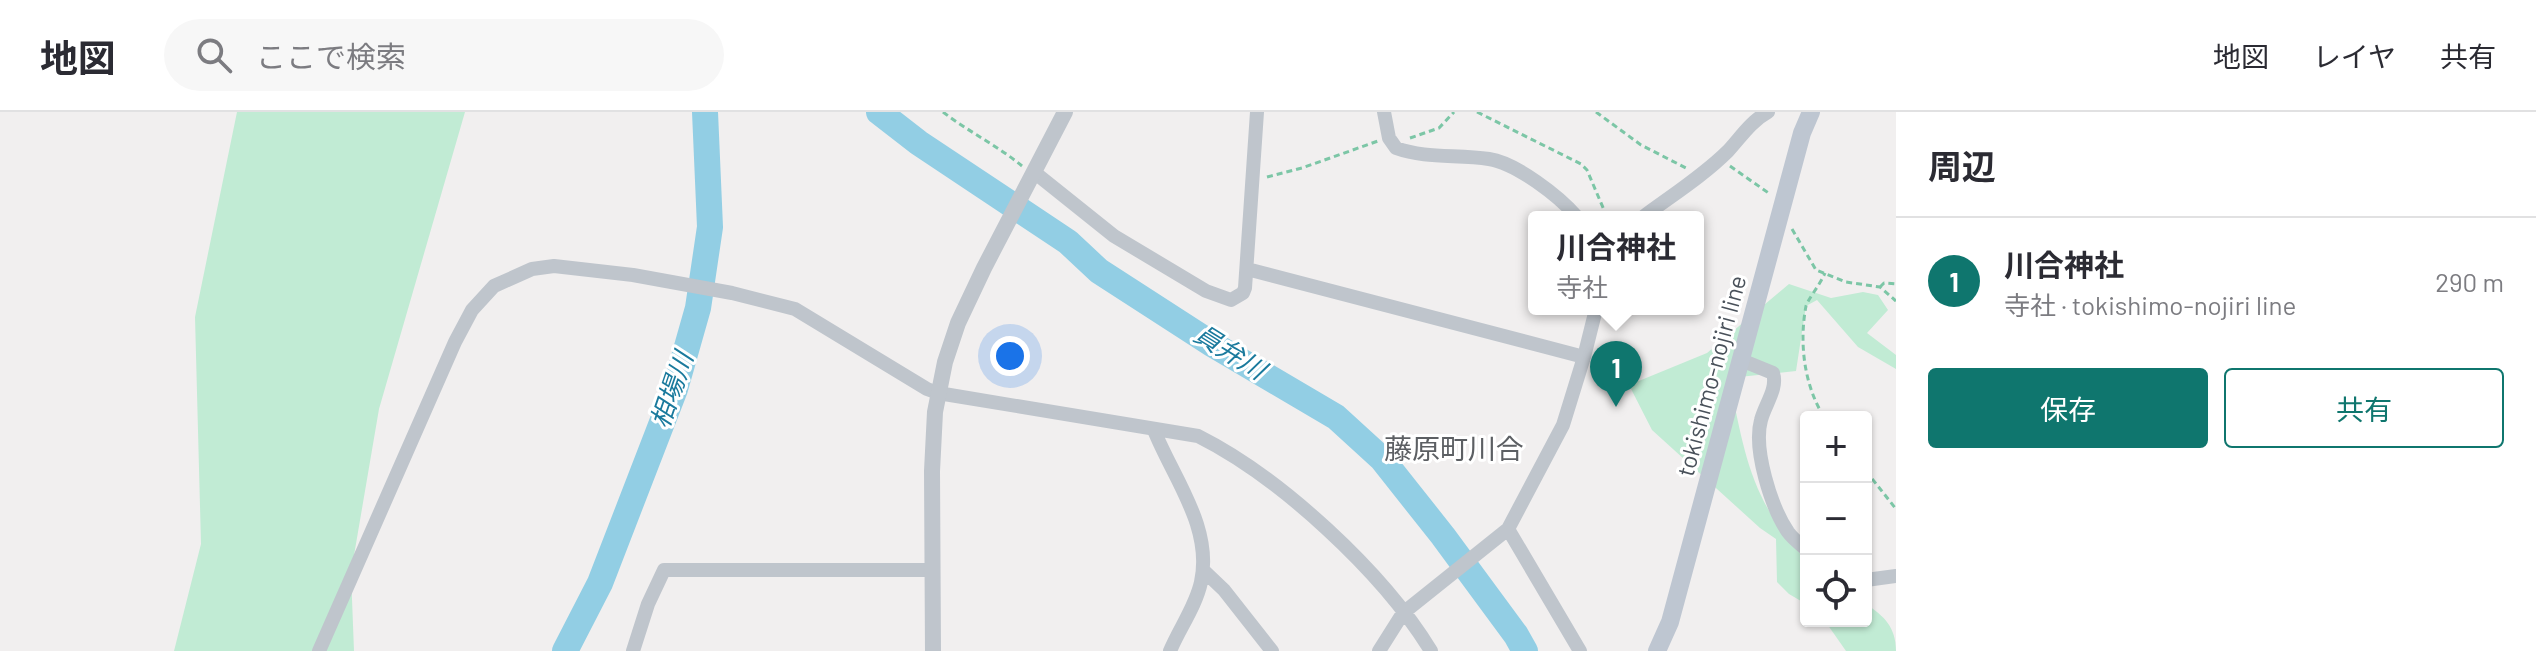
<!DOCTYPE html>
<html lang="ja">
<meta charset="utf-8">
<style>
:root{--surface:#fff;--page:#f7f7f7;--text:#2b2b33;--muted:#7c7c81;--line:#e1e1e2;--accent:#0f766e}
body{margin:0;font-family:Barlow,"Noto Sans JP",sans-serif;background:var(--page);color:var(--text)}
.controls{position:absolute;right:24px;bottom:24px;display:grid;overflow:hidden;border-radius:8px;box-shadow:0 2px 6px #0004}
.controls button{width:72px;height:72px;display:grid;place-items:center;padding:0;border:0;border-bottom:2px solid var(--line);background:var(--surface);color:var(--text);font:40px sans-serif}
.you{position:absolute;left:1010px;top:244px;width:28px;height:28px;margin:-20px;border:6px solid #fff;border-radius:50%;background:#1a73e8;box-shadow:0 0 0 12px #1a73e833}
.badge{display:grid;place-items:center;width:52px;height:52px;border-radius:50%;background:var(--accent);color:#fff;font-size:26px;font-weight:700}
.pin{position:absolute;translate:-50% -66px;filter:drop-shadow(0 2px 4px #0008)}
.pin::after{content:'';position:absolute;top:42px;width:28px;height:24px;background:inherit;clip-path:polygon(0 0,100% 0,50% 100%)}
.popup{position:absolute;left:1528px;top:99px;width:176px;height:104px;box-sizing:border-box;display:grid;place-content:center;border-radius:8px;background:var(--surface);filter:drop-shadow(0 2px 6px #0005);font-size:26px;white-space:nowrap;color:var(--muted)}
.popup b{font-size:30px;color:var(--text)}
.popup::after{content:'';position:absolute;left:50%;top:100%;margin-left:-16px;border:16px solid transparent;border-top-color:var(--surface)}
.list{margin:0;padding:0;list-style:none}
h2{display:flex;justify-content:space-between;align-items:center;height:104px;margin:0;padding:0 32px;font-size:34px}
h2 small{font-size:26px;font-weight:400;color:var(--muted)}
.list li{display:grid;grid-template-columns:52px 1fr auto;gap:24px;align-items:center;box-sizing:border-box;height:128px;padding:0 32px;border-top:2px solid var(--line)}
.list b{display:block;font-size:30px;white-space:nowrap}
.list p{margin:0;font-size:26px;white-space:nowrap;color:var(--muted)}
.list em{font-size:26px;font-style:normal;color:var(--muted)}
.actions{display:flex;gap:16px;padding:24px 32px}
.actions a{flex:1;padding:18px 0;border:2px solid var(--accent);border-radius:8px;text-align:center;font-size:28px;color:var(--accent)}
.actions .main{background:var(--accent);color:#fff}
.icon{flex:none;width:44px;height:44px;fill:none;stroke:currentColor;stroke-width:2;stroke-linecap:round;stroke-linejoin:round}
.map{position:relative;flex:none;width:1896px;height:539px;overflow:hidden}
header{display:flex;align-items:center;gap:48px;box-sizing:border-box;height:112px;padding:0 40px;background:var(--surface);border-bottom:2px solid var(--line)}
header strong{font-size:38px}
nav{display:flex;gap:44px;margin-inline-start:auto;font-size:28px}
.search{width:560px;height:72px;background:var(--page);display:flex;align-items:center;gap:20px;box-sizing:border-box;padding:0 28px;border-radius:44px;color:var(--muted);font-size:30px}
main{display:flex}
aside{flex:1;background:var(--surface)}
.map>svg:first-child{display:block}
.green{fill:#c1ebd4}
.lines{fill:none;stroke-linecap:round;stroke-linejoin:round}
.river{stroke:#92cee4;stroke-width:26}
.path{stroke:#7cc6a6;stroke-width:3;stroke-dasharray:6 4;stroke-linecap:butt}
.minor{stroke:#bfc5cc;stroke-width:14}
.tertiary{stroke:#bfc5cc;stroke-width:16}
.secondary{stroke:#bec6d1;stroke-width:18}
.labels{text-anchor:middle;stroke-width:6;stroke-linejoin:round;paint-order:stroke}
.street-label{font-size:24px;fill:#49515a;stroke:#fff}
.water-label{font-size:26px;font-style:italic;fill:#1a7a9d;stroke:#fff}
.quarter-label{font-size:28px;fill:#5c5f63;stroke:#fff}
</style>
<header>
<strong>地図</strong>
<div class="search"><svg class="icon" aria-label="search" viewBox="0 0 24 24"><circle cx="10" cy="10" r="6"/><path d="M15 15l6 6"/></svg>ここで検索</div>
<nav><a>地図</a><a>レイヤ</a><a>共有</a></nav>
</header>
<main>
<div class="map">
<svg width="1896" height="539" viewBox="0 0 1896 539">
<rect width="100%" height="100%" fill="#f1efef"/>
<path class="green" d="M 237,0 L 465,0 L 379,297 L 351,461 L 354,539 L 174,539 L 201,432 L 195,205 Z
M 1789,172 L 1831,186 L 1863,180 L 1878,183 L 1888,198 L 1867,221 L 1896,243 L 1896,257 L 1858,235 L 1817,188 L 1806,194 L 1796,259 L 1729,266 C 1745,343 1750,387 1806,448 L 1806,492 L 1789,482 L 1777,470 L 1776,427 L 1760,416 L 1652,318 L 1629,273 L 1707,241 Z
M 1866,492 C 1884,504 1896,515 1896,539 L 1846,539 L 1825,509 L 1866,509 Z"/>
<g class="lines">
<path class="river" d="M 879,0 L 919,31 L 1068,130 L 1099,159 L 1212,232 L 1336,305 L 1382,347 L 1443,424 L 1516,523 L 1525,539
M 565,539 L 600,471 L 675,277 L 698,196 L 710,115 L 705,0"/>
<path class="path" d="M 943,0 C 969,20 998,34 1022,54
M 1477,0 L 1581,52 L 1587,58 L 1607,105
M 1596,0 L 1641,33 L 1688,57
M 1410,26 L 1439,16 L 1454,0
M 1730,54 L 1770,82
M 1267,65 L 1302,56 L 1378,29
M 1792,117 L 1816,158 L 1846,170 L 1880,175 L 1896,189
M 1880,175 L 1884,171 L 1896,172
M 1824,305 C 1804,273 1799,231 1806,194 C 1807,189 1821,171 1825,161
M 1866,359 L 1896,397"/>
<path class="minor" d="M 1384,0 L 1389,26 L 1396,36 C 1426,47 1457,42 1489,47 C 1516,51 1559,84 1577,105
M 1034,60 L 1114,124 L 1206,179 L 1231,188 L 1243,181 L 1245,176 L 1257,0
M 1643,105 C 1671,84 1703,64 1728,39 C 1741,25 1750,10 1768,0
M 1247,157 L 1584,245
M 1741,248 L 1773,261 C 1778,277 1765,292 1761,308 C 1753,337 1771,395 1788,420 C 1793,427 1800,432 1806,437
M 1154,318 C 1173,366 1213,415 1201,470 C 1196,494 1179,517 1170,539
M 1508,417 L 1580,539
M 1203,458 L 1224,478 L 1272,539
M 1866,468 L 1896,464
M 319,539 L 455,230 L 472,198 L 494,174 L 532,157 L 554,154 L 633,163 L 732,181 L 795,197 L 927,277 L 938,281 L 1198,324 C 1280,365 1383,460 1431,539
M 633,539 L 648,492 L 664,458 L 933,458
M 1379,539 L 1403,501 L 1508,417 L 1563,313 L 1584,245 L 1596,197"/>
<path class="tertiary" d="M 933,539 L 932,359 L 935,300 L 945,250 L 958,211 L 984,156 L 1065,0"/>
<path class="secondary" d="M 1657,539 L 1670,510 L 1802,21 L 1811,0"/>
</g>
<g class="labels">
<g class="street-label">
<text transform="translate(1712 264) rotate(-75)" y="8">tokishimo-nojiri line</text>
</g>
<g class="water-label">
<text transform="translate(1230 240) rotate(32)" y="9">員弁川</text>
<text transform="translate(672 278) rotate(-71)" y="9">相場川</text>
</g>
<g class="quarter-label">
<text x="1454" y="347">藤原町川合</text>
</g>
</g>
</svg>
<div class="controls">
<button>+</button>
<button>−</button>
<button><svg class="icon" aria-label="locate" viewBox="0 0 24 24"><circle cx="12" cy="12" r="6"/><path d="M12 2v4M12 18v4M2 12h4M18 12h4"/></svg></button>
</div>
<div class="you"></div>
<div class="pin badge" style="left:1616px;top:295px">1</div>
<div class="popup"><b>川合神社</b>寺社</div>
</div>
<aside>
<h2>周辺<small></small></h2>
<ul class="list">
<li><span class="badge">1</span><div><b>川合神社</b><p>寺社 · tokishimo-nojiri line</p></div><em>290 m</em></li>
</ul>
<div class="actions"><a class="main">保存</a><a>共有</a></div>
</aside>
</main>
